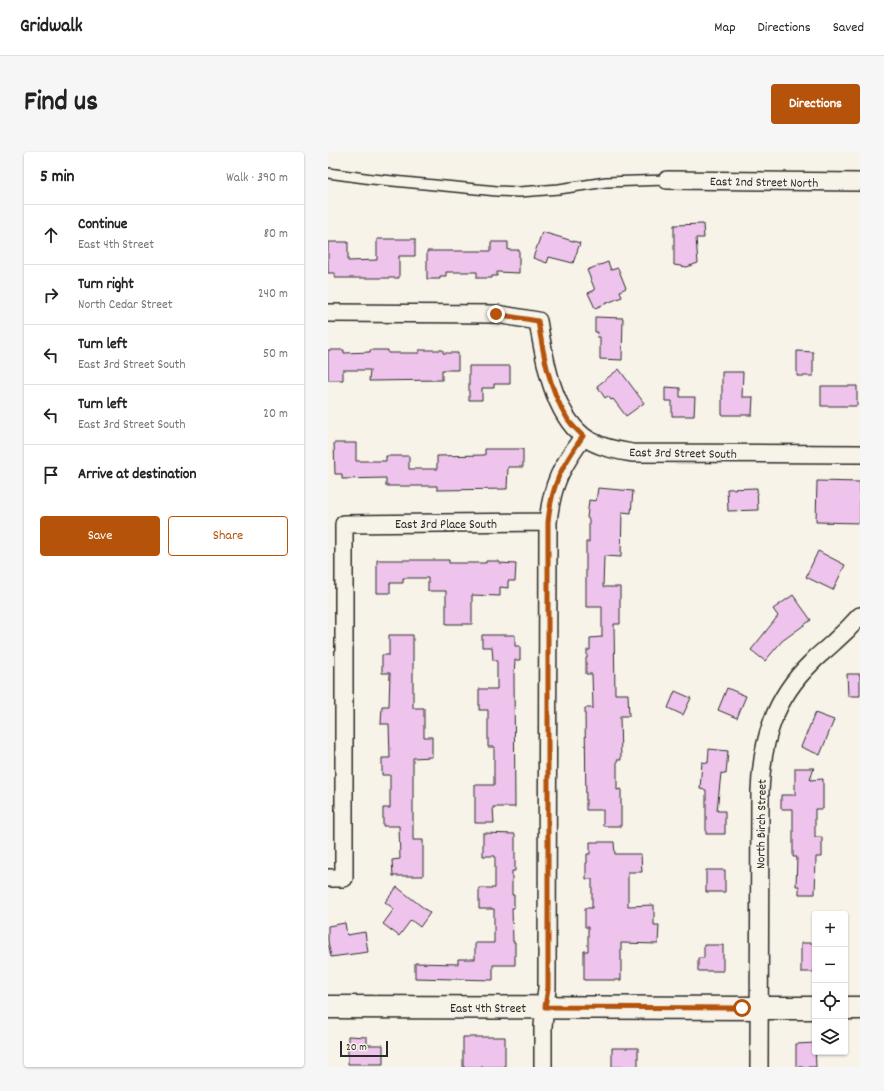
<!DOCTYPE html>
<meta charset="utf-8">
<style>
:root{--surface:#fff;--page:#f6f6f6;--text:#222;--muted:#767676;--line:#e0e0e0;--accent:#b45309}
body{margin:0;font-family:Dekko,sans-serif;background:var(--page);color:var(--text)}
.controls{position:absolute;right:12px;bottom:12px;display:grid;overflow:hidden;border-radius:4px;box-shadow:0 1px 3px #0004}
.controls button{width:36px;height:36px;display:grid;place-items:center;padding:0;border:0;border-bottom:1px solid var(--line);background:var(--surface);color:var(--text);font:20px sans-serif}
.scale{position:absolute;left:12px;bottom:10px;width:48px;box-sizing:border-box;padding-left:4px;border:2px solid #2b2b2b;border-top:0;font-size:11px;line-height:14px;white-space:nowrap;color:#2b2b2b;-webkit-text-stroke:3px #f7f3e8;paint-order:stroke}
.stop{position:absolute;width:12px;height:12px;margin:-9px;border:3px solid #b45309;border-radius:50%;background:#fff}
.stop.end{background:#b45309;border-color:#fff;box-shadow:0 1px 4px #0008}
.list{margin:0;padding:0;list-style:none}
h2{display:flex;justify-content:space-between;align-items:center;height:52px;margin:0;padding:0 16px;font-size:17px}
h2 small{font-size:13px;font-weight:400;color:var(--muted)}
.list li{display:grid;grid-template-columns:26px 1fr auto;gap:12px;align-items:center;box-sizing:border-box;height:60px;padding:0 16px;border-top:1px solid var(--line)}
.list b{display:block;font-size:15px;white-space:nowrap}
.list p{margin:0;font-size:13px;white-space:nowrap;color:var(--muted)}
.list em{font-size:13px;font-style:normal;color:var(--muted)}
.actions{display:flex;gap:8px;padding:12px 16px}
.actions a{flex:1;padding:9px 0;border:1px solid var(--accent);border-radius:4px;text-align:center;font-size:14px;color:var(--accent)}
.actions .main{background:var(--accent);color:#fff}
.icon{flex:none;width:22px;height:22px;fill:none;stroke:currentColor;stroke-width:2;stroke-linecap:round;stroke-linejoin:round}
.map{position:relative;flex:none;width:532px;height:915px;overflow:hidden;border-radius:4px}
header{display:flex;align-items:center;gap:24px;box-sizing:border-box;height:56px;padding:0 20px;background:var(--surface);border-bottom:1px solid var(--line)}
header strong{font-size:19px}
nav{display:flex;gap:22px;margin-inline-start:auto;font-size:14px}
.intro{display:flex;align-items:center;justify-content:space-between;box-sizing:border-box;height:96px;padding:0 24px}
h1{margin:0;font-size:28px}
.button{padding:10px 18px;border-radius:4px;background:var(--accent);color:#fff;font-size:14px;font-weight:700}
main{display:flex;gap:24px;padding:0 24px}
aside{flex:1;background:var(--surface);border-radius:4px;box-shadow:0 1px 3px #0004}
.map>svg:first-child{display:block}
.building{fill:#eec4ec;stroke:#2b2b2b}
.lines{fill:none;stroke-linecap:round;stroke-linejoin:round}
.lane-casing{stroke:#2b2b2b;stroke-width:12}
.street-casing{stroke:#2b2b2b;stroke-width:20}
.secondary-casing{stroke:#2b2b2b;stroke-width:25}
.lane{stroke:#f7f3e8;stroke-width:9}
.street{stroke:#f7f3e8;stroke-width:17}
.secondary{stroke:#f7f3e8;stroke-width:22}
.route{stroke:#b45309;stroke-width:5}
.labels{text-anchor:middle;stroke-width:4;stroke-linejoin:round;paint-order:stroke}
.street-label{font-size:13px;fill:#2b2b2b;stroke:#f7f3e8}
</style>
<header>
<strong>Gridwalk</strong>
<nav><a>Map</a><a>Directions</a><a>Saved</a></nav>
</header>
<div class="intro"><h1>Find us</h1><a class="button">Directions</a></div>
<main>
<aside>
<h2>5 min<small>Walk · 390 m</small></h2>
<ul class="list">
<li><svg class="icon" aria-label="ahead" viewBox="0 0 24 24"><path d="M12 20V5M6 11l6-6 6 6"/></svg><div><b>Continue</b><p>East 4th Street</p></div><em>80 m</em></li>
<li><svg class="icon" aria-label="right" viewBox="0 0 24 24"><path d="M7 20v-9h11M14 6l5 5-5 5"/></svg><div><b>Turn right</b><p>North Cedar Street</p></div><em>240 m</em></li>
<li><svg class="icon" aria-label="left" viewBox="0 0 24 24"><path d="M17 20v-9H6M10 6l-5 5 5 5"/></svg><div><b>Turn left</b><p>East 3rd Street South</p></div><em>50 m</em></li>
<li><svg class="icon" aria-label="left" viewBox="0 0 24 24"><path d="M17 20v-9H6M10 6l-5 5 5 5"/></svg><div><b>Turn left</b><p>East 3rd Street South</p></div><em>20 m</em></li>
<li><svg class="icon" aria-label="arrive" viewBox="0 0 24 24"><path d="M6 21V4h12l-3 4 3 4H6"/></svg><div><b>Arrive at destination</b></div></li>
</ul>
<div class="actions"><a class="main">Save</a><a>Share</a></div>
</aside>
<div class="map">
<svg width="532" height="915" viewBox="0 0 532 915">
<rect width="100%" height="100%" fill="#f7f3e8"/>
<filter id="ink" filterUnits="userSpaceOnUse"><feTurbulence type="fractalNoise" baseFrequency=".025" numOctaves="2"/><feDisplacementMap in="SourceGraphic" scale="8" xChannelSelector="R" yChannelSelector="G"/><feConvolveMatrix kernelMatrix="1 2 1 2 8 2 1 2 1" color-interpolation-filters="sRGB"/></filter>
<g filter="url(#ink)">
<path class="building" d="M 375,72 L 376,86 L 368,86 L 370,111 L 359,115 L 346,113 L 346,73 Z
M 214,80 L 252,91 L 245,111 L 221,105 L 219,111 L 205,106 Z
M 49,87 L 87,87 L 87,104 L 71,104 L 71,126 L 7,126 L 7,121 L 0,121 L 0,90 L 20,90 L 20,109 L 49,108 Z
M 163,90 L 180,90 L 180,98 L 191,98 L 191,121 L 169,120 L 169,124 L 164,124 L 164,126 L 149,126 L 149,120 L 118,120 L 118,124 L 112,124 L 112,127 L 99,127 L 99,99 L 163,99 Z
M 280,110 L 283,118 L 290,116 L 298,136 L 292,139 L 294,145 L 267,156 L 260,141 L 267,138 L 259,118 Z
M 267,165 L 295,166 L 294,208 L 272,207 L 272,185 L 269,185 L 270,180 L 267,180 Z
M 0,198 L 16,198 L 16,201 L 42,200 L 42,198 L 60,198 L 60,201 L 91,201 L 91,198 L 115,198 L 115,201 L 130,201 L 130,218 L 114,218 L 114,228 L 41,229 L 42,218 L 15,218 L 15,228 L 0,228 Z
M 469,199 L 485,200 L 485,224 L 469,224 Z
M 141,214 L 182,214 L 182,232 L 166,232 L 166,236 L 154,236 L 154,248 L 141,248 Z
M 291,217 L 316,251 L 298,264 L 285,247 L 283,248 L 280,244 L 277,246 L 269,234 Z
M 394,220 L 415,220 L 414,245 L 425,245 L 424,263 L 394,263 Z
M 493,234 L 529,234 L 529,254 L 493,254 Z
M 337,235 L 352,236 L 352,245 L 367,245 L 366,264 L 344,264 L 344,249 L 337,249 Z
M 6,291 L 28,291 L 28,309 L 58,309 L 58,304 L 81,304 L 81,317 L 109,317 L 109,304 L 157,303 L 157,297 L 195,297 L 195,315 L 180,315 L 179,337 L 109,338 L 109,334 L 58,334 L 58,326 L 14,327 L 14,322 L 7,322 Z
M 489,329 L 532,330 L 532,371 L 488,370 Z
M 270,336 L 305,339 L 303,361 L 294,360 L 293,405 L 276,404 L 275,435 L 292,435 L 292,472 L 286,472 L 287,542 L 300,542 L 301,564 L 292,564 L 293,608 L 289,608 L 289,638 L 293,637 L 293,674 L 275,674 L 275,658 L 258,658 L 257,556 L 265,556 L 264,522 L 258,522 L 258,506 L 259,506 L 259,498 L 262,498 L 262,486 L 274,485 L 274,455 L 258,455 L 258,390 L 261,390 L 261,367 L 259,366 L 261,348 L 268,349 Z
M 429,336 L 430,358 L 400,359 L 399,337 Z
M 490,399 L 517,413 L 505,438 L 478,425 Z
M 49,408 L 121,408 L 121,411 L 158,411 L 158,409 L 171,409 L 171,411 L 188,412 L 187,429 L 180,429 L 180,436 L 172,435 L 172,444 L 144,443 L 144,472 L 118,472 L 118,439 L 100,439 L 100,426 L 75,426 L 75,431 L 62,431 L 62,441 L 49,441 Z
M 465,443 L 483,468 L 454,489 L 437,509 L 423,498 L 450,464 L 445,457 Z
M 61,483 L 85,483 L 85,556 L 96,556 L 96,585 L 104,585 L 104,605 L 85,606 L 85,688 L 95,688 L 95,724 L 65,724 L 64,708 L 72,707 L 71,674 L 55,674 L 55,656 L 62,656 L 62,623 L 54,623 L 54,606 L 62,606 L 61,572 L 53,572 L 54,554 L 61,554 L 62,521 L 54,521 L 54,503 L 61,503 Z
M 154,483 L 187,483 L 187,494 L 192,494 L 192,508 L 187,508 L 186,523 L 187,655 L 165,655 L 166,671 L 147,671 L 147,633 L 166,633 L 166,595 L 160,595 L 160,558 L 151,558 L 151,537 L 169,537 L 169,508 L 165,508 L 164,495 L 154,495 Z
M 519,522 L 532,522 L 532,544 L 520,544 Z
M 399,536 L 418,544 L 409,566 L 390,558 Z
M 347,539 L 363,546 L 355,563 L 340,556 Z
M 487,561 L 506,568 L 492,603 L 473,595 Z
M 381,597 L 400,599 L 398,622 L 393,621 L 389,659 L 397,659 L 397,682 L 378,682 L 378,638 L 372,637 L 374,610 L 380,611 Z
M 467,616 L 486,616 L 482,628 L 495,627 L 495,657 L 487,657 L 487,685 L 494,685 L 494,705 L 488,705 L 487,742 L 471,742 L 471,734 L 468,734 L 469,705 L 465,705 L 465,657 L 453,657 L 453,643 L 467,643 Z
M 155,681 L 187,682 L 187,719 L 184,719 L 184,743 L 186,743 L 186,756 L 184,756 L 185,790 L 187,790 L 187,813 L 165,813 L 165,828 L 87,826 L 87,811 L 130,812 L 130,807 L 147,807 L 147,791 L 166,791 L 166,757 L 151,757 L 151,736 L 167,736 L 167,704 L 155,704 Z
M 262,690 L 286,690 L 287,702 L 313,702 L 314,720 L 300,720 L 300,754 L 326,753 L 326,773 L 331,773 L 330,792 L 293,791 L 293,828 L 256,828 L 256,799 L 260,799 L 260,775 L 257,775 L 257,756 L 264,756 L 264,727 L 258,727 L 258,711 L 259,711 L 259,702 L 262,702 Z
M 378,718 L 397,718 L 397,740 L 378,740 Z
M 69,735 L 102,761 L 92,775 L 83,768 L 71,784 L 55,772 L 66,757 L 57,750 Z
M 17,771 L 19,783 L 37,780 L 40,800 L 3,805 L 0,789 L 0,774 Z
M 473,791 L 487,791 L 487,820 L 473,820 Z
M 376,793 L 395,793 L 395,819 L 370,819 L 370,806 L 376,806 Z
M 20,884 L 39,885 L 39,893 L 55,893 L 55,912 L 20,912 Z
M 135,885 L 177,885 L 177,915 L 135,915 Z
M 487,891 L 488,915 L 468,915 L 468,892 Z
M 284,896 L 310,896 L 310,915 L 284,915 Z"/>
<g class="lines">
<g class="lane-casing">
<path id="lane" d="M 0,21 L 44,27 L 169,39 L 191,40 L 231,37 L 278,30 L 339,28"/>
</g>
<g class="street-casing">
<path id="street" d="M 339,28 L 532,30
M 0,161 L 168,162 L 210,169 C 216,205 224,259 255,284 C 269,295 288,298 304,301 L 532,302
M 0,726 L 16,726 L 16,372 L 220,370
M 215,915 L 215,874 L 219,836 L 220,370 C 224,331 233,316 255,285
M 431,915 L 432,639 C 434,588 446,547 483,511 C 490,503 499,497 506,490 C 515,482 524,473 532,464"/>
</g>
<g class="secondary-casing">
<path id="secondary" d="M 0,855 L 487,856
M 517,856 L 532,856"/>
</g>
<use href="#lane" class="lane"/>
<use href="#street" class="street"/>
<use href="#secondary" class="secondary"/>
</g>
</g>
<g class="lines" filter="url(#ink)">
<path class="route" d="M 168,162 L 210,169 C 215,201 221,237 239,266 C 243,273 250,279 255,284 C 233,316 224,331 220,370 L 220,836 L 217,855 L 414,856"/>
</g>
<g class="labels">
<g class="street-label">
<text transform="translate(436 29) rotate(1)" y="5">East 2nd Street North</text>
<text transform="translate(355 300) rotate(1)" y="5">East 3rd Street South</text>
<text x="118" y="376">East 3rd Place South</text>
<text transform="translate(432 672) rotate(-89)" y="5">North Birch Street</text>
<text x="160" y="860">East 4th Street</text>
</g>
</g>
</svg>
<div class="controls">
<button>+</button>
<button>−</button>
<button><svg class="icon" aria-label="locate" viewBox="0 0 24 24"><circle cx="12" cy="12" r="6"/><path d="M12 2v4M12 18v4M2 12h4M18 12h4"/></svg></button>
<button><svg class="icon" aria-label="layers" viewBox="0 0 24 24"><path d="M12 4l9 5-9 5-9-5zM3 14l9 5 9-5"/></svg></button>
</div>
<div class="scale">20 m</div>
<div class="stop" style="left:414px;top:856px"></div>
<div class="stop end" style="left:168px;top:162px"></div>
</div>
</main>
